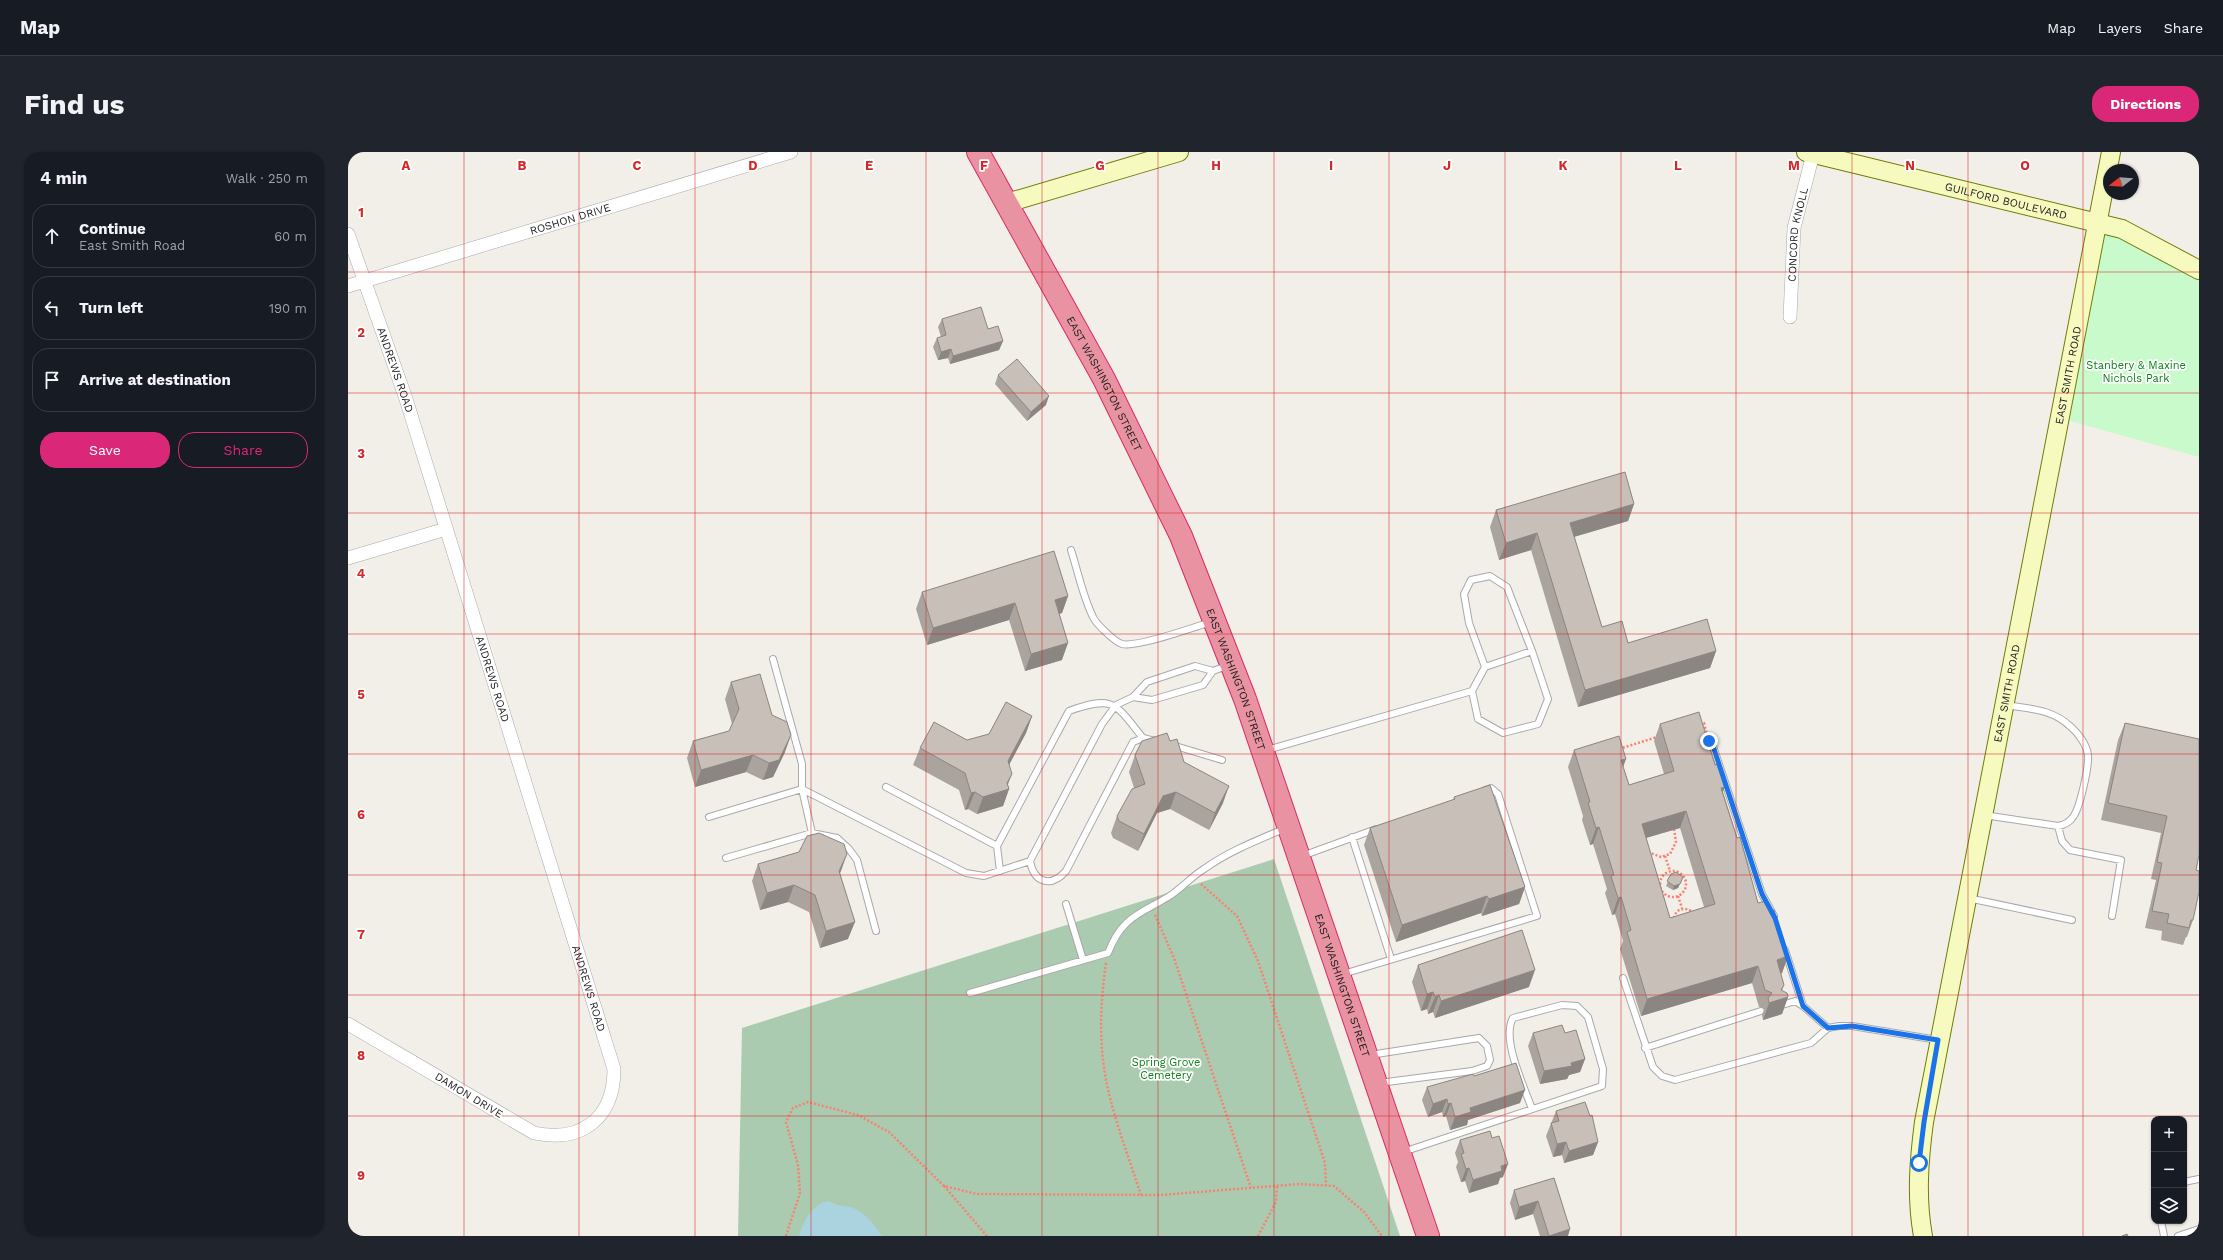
<!DOCTYPE html>
<meta charset="utf-8">
<style>
:root{--surface:#171b24;--page:#20242c;--text:#f1f3f6;--muted:#9ea1a6;--line:#363941;--accent:#db2777}
body{margin:0;font-family:"Work Sans",sans-serif;background:var(--page);color:var(--text)}
.controls{position:absolute;right:12px;bottom:12px;display:grid;overflow:hidden;border-radius:8px;box-shadow:0 1px 3px #0004}
.controls button{width:36px;height:36px;display:grid;place-items:center;padding:0;border:0;border-bottom:1px solid var(--line);background:var(--surface);color:var(--text);font:20px sans-serif}
.compass{position:absolute;left:1755px;top:12px;width:36px;height:36px;border-radius:50%;background:var(--surface);box-shadow:0 1px 3px #0004;rotate:253deg}
.stop{position:absolute;width:12px;height:12px;margin:-9px;border:3px solid #1a73e8;border-radius:50%;background:#fff}
.stop.end{background:#1a73e8;border-color:#fff;box-shadow:0 1px 4px #0008}
.list{margin:0;padding:0;list-style:none}
h2{display:flex;justify-content:space-between;align-items:center;height:52px;margin:0;padding:0 16px;font-size:17px}
h2 small{font-size:13px;font-weight:400;color:var(--muted)}
.list li{display:grid;grid-template-columns:26px 1fr auto;gap:12px;align-items:center;box-sizing:border-box;height:64px;margin:0 8px 8px;padding:0 8px;border:1px solid var(--line);border-radius:16px}
.list b{display:block;font-size:15px;white-space:nowrap}
.list p{margin:0;font-size:13px;white-space:nowrap;color:var(--muted)}
.list em{font-size:13px;font-style:normal;color:var(--muted)}
.actions{display:flex;gap:8px;padding:12px 16px}
.actions a{flex:1;padding:9px 0;border:1px solid var(--accent);border-radius:16px;text-align:center;font-size:14px;color:var(--accent)}
.actions .main{background:var(--accent);color:#fff}
.icon{flex:none;width:22px;height:22px;fill:none;stroke:currentColor;stroke-width:2;stroke-linecap:round;stroke-linejoin:round}
.map{position:relative;flex:none;width:1851px;height:1084px;overflow:hidden;border-radius:16px}
header{display:flex;align-items:center;gap:24px;box-sizing:border-box;height:56px;padding:0 20px;background:var(--surface);border-bottom:1px solid var(--line)}
header strong{font-size:19px}
nav{display:flex;gap:22px;margin-inline-start:auto;font-size:14px}
.intro{display:flex;align-items:center;justify-content:space-between;box-sizing:border-box;height:96px;padding:0 24px}
h1{margin:0;font-size:28px}
.button{padding:10px 18px;border-radius:16px;background:var(--accent);color:#fff;font-size:14px;font-weight:700}
main{display:flex;gap:24px;padding:0 24px}
aside{flex:1;background:var(--surface);border-radius:16px;box-shadow:0 1px 3px #0004}
.map>svg:first-child{display:block}
.cemetery{fill:#aacbaf}
.park{fill:#c8facc}
.water{fill:#aad3df}
.lines{fill:none;stroke-linecap:round;stroke-linejoin:round}
.lane-casing{stroke:#a9a9a9;stroke-width:8}
.street-casing{stroke:#a9a9a9;stroke-width:14}
.secondary-casing{stroke:#707d05;stroke-width:20}
.highway-casing{stroke:#dc2a67;stroke-width:24}
.path{stroke:#fa8072;stroke-width:2.5;stroke-dasharray:2 2;stroke-linecap:butt}
.lane{stroke:#fff;stroke-width:6}
.street{stroke:#fff;stroke-width:13}
.secondary{stroke:#f7fabf;stroke-width:18}
.highway{stroke:#e892a2;stroke-width:22}
.wall{fill:#aba49e;fill-rule:evenodd}
.shaded-wall{fill:#8b8681}
.building{fill:#c7bfb8;stroke:#8b8681;fill-rule:evenodd}
.route{stroke:#1a73e8;stroke-width:5}
.grid{fill:none;stroke:#d62828;stroke-width:1;stroke-opacity:0.55}
.labels{text-anchor:middle;stroke-width:3.5;stroke-linejoin:round;paint-order:stroke}
.street-label{font-size:11px;fill:#222;stroke:#fff}
.park-label{font-size:11px;fill:#0c8416;stroke:#fff}
.grid-label{font-size:13px;text-anchor:middle;font-weight:bold;fill:#d62828;stroke:#fff;stroke-width:3.5;stroke-linejoin:round;paint-order:stroke}
</style>
<header>
<strong>Map</strong>
<nav><a>Map</a><a>Layers</a><a>Share</a></nav>
</header>
<div class="intro"><h1>Find us</h1><a class="button">Directions</a></div>
<main>
<aside>
<h2>4 min<small>Walk · 250 m</small></h2>
<ul class="list">
<li><svg class="icon" aria-label="ahead" viewBox="0 0 24 24"><path d="M12 20V5M6 11l6-6 6 6"/></svg><div><b>Continue</b><p>East Smith Road</p></div><em>60 m</em></li>
<li><svg class="icon" aria-label="left" viewBox="0 0 24 24"><path d="M17 20v-9H6M10 6l-5 5 5 5"/></svg><div><b>Turn left</b></div><em>190 m</em></li>
<li><svg class="icon" aria-label="arrive" viewBox="0 0 24 24"><path d="M6 21V4h12l-3 4 3 4H6"/></svg><div><b>Arrive at destination</b></div></li>
</ul>
<div class="actions"><a class="main">Save</a><a>Share</a></div>
</aside>
<div class="map">
<svg width="1851" height="1084" viewBox="0 0 1851 1084">
<rect width="100%" height="100%" fill="#f2efe9"/>
<path class="cemetery" d="M 926,707 L 1052,1084 L 390,1084 L 394,876 Z"/>
<path class="park" d="M 1753,73 L 1851,122 L 1851,305 L 1715,267 Z"/>
<path class="water" d="M 481,1049 C 492,1055 491,1053 502,1055 C 515,1058 527,1073 534,1084 L 451,1084 C 455,1070 465,1051 481,1049 Z"/>
<g class="lines">
<g class="lane-casing">
<path id="lane" d="M 723,398 C 730,420 735,445 745,465 C 748,472 767,490 774,492 C 789,496 846,475 863,470
M 425,507 L 454,612 L 454,637 L 618,721 L 636,724 L 682,709
M 1137,515 L 1184,499
M 865,519 L 855,533 L 804,548 L 785,545 L 799,530 L 847,514 L 865,519 L 881,513
M 785,545 L 768,553 L 754,572 L 682,709 C 686,731 703,736 718,719 L 785,590 L 795,586 L 807,589
M 1364,591 L 1414,742 L 1426,764
M 824,593 L 874,608
M 919,598 L 1124,539 L 1130,567 L 1155,581 L 1190,572 L 1200,547 L 1184,499 L 1159,435 L 1142,424 L 1123,428 L 1116,442 L 1121,471 L 1137,515 L 1124,539
M 538,635 L 649,694
M 1636,663 L 1710,674 C 1716,673 1721,671 1725,665 C 1732,656 1741,615 1740,603 C 1739,593 1730,581 1723,575 C 1704,557 1683,557 1658,553
M 361,665 L 454,637 L 464,681
M 1710,674 L 1714,689 L 1722,698 L 1773,708 L 1764,764
M 1004,685 L 1043,807
M 954,704 L 1028,677
M 378,706 L 464,681 L 489,686 L 501,697 L 509,708 L 528,779
M 652,719 L 649,694 L 721,559 C 767,542 768,553 795,586
M 1620,746 L 1724,768
M 718,752 L 735,808
M 1437,798 L 1455,854
M 995,822 L 1189,764 L 1150,642 L 1143,636 L 1137,638
M 1275,826 L 1305,915 L 1314,924 L 1327,928 L 1463,891 L 1480,876 L 1491,874 L 1504,874 L 1590,888
M 622,841 L 760,801 C 774,765 790,763 820,745 C 833,737 843,725 856,717 C 881,699 910,688 938,676
M 1431,854 L 1447,849 L 1455,854 L 1480,876
M 1297,896 L 1413,859
M 1022,903 L 1131,886 L 1139,894 L 1142,908 L 1139,914 L 1124,919 L 1031,931
M 1055,1000 L 1254,934 L 1255,917 L 1240,865 L 1229,854 L 1214,853 L 1165,866 C 1153,887 1176,934 1184,957
M 1836,1030 L 1851,1027
M 1813,1069 L 1816,1084
M 1830,1084 L 1851,1077"/>
</g>
<g class="street-casing">
<g id="street">
<path id="s1" d="M 0,82 L 58,247 L 266,917 C 266,966 234,991 186,981 L 0,872"/>
<path id="s2" d="M 0,134 L 443,0"/>
<path id="s3" d="M 1442,165 L 1446,76 L 1465,2"/>
<path d="M 0,406 L 98,377"/>
</g>
</g>
<g class="secondary-casing">
<g id="secondary">
<path id="s4" d="M 1458,0 L 1774,77 L 1851,118"/>
<path d="M 659,51 L 831,0"/>
<path id="s5" d="M 1575,1084 C 1568,1046 1571,1008 1576,970 L 1763,0"/>
</g>
</g>
<g class="highway-casing">
<g id="highway">
<path id="s6" d="M 630,0 L 756,227 L 833,384 L 897,547 L 1080,1084"/>
</g>
</g>
<path class="path" d="M 1352,572 L 1356,571 L 1359,583
M 1271,597 L 1309,585
M 1300,700 L 1313,705 L 1322,702 L 1328,690 L 1326,677
M 1317,704 L 1322,719
M1312 732a13 13 0 1 1 26 0a13 13 0 1 1-26 0Z
M 853,732 L 889,764 L 910,809 L 977,1011 L 978,1034
M 1330,744 L 1334,756
M 807,763 L 826,806 L 903,1036
M 1326,766 C 1328,756 1338,754 1346,761
M 758,811 C 753,846 751,881 756,916 C 762,957 780,1003 793,1043
M 596,1034 L 639,1084
M 438,1084 L 452,1041 L 450,1013 L 438,970 L 445,956 L 460,950 L 510,963 L 541,980 L 596,1034 L 629,1042 L 813,1043 L 951,1032 L 986,1034 L 1016,1060 L 1034,1084
M 910,1084 L 928,1050 L 929,1034"/>
<use href="#lane" class="lane"/>
<use href="#street" class="street"/>
<use href="#secondary" class="secondary"/>
<use href="#highway" class="highway"/>
</g>
<path class="wall" d="M 594,167 L 640,177 L 655,189 L 651,198 L 602,212 L 600,206 L 590,208 L 585,195 L 589,186 L 593,185 L 590,175 Z
M 650,223 L 698,253 L 679,269 L 647,232 Z
M 1286,352 L 1280,369 L 1226,385 L 1254,475 L 1280,491 L 1368,499 L 1362,516 L 1230,555 L 1183,398 L 1151,408 L 1142,375 L 1148,358 Z
M 574,440 L 720,444 L 714,461 L 711,462 L 714,508 L 677,519 L 661,468 L 579,493 L 568,457 Z
M 383,530 L 424,563 L 437,600 L 425,625 L 415,628 L 398,620 L 347,635 L 339,606 L 345,589 L 381,579 L 384,572 L 377,547 Z
M 684,564 L 678,581 L 661,613 L 660,633 L 661,637 L 655,654 L 629,662 L 620,657 L 617,658 L 611,638 L 565,613 L 572,596 L 619,588 L 641,582 Z
M 1777,571 L 1848,718 L 1845,768 L 1839,785 L 1838,785 L 1835,793 L 1813,788 L 1814,779 L 1797,776 L 1808,728 L 1803,727 L 1813,681 L 1753,668 L 1770,588 Z
M 1312,572 L 1375,640 L 1410,751 L 1421,759 L 1440,804 L 1434,821 L 1433,822 L 1434,839 L 1440,845 L 1434,862 L 1415,868 L 1414,863 L 1416,857 L 1411,855 L 1404,831 L 1293,864 L 1272,797 L 1275,789 L 1267,762 L 1264,763 L 1257,741 L 1259,737 L 1245,692 L 1242,693 L 1234,668 L 1235,664 L 1220,615 L 1226,598 L 1275,614 L 1281,633 L 1316,622 L 1306,589 ZM 1332,676 L 1356,755 L 1322,766 L 1298,686 Z
M 822,589 L 836,610 L 875,651 L 861,678 L 822,657 L 809,661 L 790,699 L 765,686 L 763,681 L 769,664 L 786,636 L 781,620 L 787,603 Z
M 1106,645 L 1177,735 L 1171,752 L 1134,764 L 1133,761 L 1048,790 L 1016,693 L 1022,676 L 1105,648 Z
M 410,712 L 492,721 L 500,787 L 472,796 L 461,760 L 440,750 L 412,758 L 404,729 Z
M 1323,722 L 1335,725 L 1330,736 L 1325,738 L 1318,734 Z
M 1070,813 L 1181,835 L 1087,866 L 1085,860 L 1080,862 L 1079,857 L 1073,859 L 1064,830 Z
M 1185,881 L 1217,881 L 1237,907 L 1232,920 L 1221,923 L 1219,927 L 1192,932 L 1180,894 Z
M 1126,924 L 1172,951 L 1120,968 L 1119,973 L 1102,978 L 1098,964 L 1095,965 L 1094,960 L 1080,965 L 1074,948 L 1079,935 Z
M 1208,959 L 1250,990 L 1245,1003 L 1216,1011 L 1214,1003 L 1205,1005 L 1198,984 Z
M 1112,988 L 1155,1025 L 1152,1026 L 1150,1032 L 1121,1041 L 1117,1029 L 1113,1030 L 1108,1015 L 1110,1010 L 1107,1001 Z
M 1206,1026 L 1220,1084 L 1192,1084 L 1185,1062 L 1167,1068 L 1162,1051 L 1166,1038 Z"/>
<path class="shaded-wall" d="M 655,189 L 651,198 L 602,212 L 605,204 Z
M 603,197 L 600,206 L 590,208 L 593,200 Z
M 701,244 L 698,253 L 679,269 L 683,260 Z
M 1286,352 L 1280,369 L 1215,388 L 1222,371 Z
M 1189,381 L 1183,398 L 1151,408 L 1158,391 Z
M 720,444 L 714,461 L 700,465 L 707,448 Z
M 667,451 L 661,468 L 579,493 L 585,476 Z
M 720,491 L 714,508 L 677,519 L 683,502 Z
M 1368,499 L 1362,516 L 1230,555 L 1237,538 Z
M 684,564 L 678,581 L 654,626 L 660,609 Z
M 443,583 L 437,600 L 425,625 L 415,628 L 421,611 Z
M 405,603 L 398,620 L 347,635 L 353,618 Z
M 1278,607 L 1272,624 L 1273,608 Z
M 664,622 L 658,637 L 661,637 L 655,654 L 629,662 L 635,645 L 659,631 Z
M 881,634 L 875,651 L 861,678 L 867,661 Z
M 1377,635 L 1370,652 L 1373,636 Z
M 627,640 L 620,657 L 617,658 L 623,641 Z
M 828,640 L 822,657 L 809,661 L 790,699 L 796,682 L 815,644 Z
M 1338,659 L 1332,676 L 1287,689 L 1294,672 Z
M 1251,675 L 1245,692 L 1242,693 L 1248,676 Z
M 499,702 L 493,719 L 485,736 L 491,719 Z
M 1335,725 L 1330,736 L 1325,738 L 1326,734 Z
M 446,733 L 440,750 L 412,758 L 419,741 Z
M 1177,735 L 1171,752 L 1134,764 L 1141,747 Z
M 1139,744 L 1133,761 L 1048,790 L 1054,773 Z
M 1273,745 L 1267,762 L 1264,763 L 1270,746 Z
M 507,770 L 500,787 L 472,796 L 478,779 Z
M 1440,804 L 1434,821 L 1422,825 L 1429,808 Z
M 1410,814 L 1404,831 L 1293,864 L 1299,847 Z
M 1187,818 L 1181,835 L 1087,866 L 1093,849 Z
M 1436,833 L 1430,848 L 1440,845 L 1434,862 L 1415,868 L 1421,851 L 1433,838 Z
M 1085,840 L 1079,857 L 1073,859 L 1079,842 Z
M 1091,843 L 1085,860 L 1080,862 L 1087,845 Z
M 1237,907 L 1232,920 L 1221,923 L 1219,927 L 1192,932 L 1196,919 Z
M 1177,938 L 1172,951 L 1120,968 L 1119,973 L 1102,978 L 1107,965 L 1122,956 Z
M 1099,947 L 1094,960 L 1080,965 L 1085,952 Z
M 1103,951 L 1098,964 L 1095,965 L 1100,952 Z
M 1218,990 L 1214,1003 L 1205,1005 L 1209,992 Z
M 1250,990 L 1245,1003 L 1216,1011 L 1221,999 Z
M 1160,1012 L 1155,1025 L 1152,1026 L 1150,1032 L 1121,1041 L 1125,1028 L 1153,1014 Z
M 1121,1016 L 1117,1029 L 1113,1030 L 1118,1017 Z
M 1190,1049 L 1185,1062 L 1167,1068 L 1171,1055 Z
M 1222,1077 L 1220,1084 L 1201,1084 Z"/>
<path class="building" d="M 633,155 L 640,177 L 650,174 L 655,189 L 605,204 L 603,197 L 593,200 L 589,186 L 598,183 L 594,167 Z
M 669,207 L 701,244 L 683,260 L 650,223 Z
M 1277,320 L 1286,352 L 1222,371 L 1254,475 L 1274,469 L 1280,491 L 1359,467 L 1368,499 L 1237,538 L 1189,381 L 1158,391 L 1148,358 Z
M 706,399 L 720,444 L 707,448 L 720,491 L 683,502 L 667,451 L 585,476 L 574,440 Z
M 412,522 L 424,563 L 439,570 L 443,583 L 431,608 L 421,611 L 405,603 L 353,618 L 345,589 L 381,579 L 391,557 L 383,530 Z
M 658,550 L 684,564 L 660,609 L 664,622 L 659,631 L 661,637 L 635,645 L 627,640 L 623,641 L 617,621 L 572,596 L 586,570 L 619,588 L 641,582 Z
M 1351,560 L 1367,613 L 1370,612 L 1377,635 L 1373,636 L 1389,686 L 1392,685 L 1410,751 L 1418,749 L 1421,759 L 1426,758 L 1440,804 L 1429,808 L 1436,833 L 1433,838 L 1439,841 L 1440,845 L 1421,851 L 1420,846 L 1424,841 L 1417,838 L 1410,814 L 1299,847 L 1279,780 L 1283,778 L 1273,745 L 1270,746 L 1263,724 L 1266,723 L 1251,675 L 1248,676 L 1240,651 L 1242,650 L 1226,598 L 1271,584 L 1278,607 L 1273,608 L 1281,633 L 1326,619 L 1312,572 ZM 1338,659 L 1367,752 L 1322,766 L 1294,672 Z
M 1777,571 L 1851,587 L 1851,703 L 1848,718 L 1851,719 L 1851,740 L 1845,768 L 1843,768 L 1841,776 L 1819,771 L 1821,762 L 1804,759 L 1814,711 L 1809,710 L 1819,664 L 1760,651 Z
M 819,581 L 822,589 L 829,587 L 836,610 L 881,634 L 867,661 L 828,640 L 815,644 L 796,682 L 771,669 L 769,664 L 784,637 L 797,632 L 787,603 L 794,589 Z
M 1142,633 L 1177,735 L 1141,747 L 1139,744 L 1054,773 L 1022,676 L 1107,647 L 1106,645 Z
M 471,681 L 496,692 L 499,702 L 491,719 L 507,770 L 478,779 L 467,743 L 446,733 L 419,741 L 410,712 L 451,700 L 459,684 Z
M 1328,720 L 1335,725 L 1332,732 L 1326,734 L 1319,729 L 1323,722 Z
M 1174,778 L 1187,818 L 1093,849 L 1091,843 L 1087,845 L 1085,840 L 1079,842 L 1070,813 Z
M 1214,873 L 1217,881 L 1228,878 L 1237,907 L 1223,911 L 1224,914 L 1196,919 L 1185,881 Z
M 1168,911 L 1177,938 L 1122,956 L 1123,960 L 1107,965 L 1103,951 L 1100,952 L 1099,947 L 1085,952 L 1079,935 L 1125,922 L 1126,924 Z
M 1237,950 L 1242,964 L 1244,963 L 1250,990 L 1221,999 L 1218,990 L 1209,992 L 1203,971 L 1211,969 L 1208,959 Z
M 1142,979 L 1144,986 L 1151,984 L 1160,1012 L 1153,1014 L 1154,1019 L 1125,1028 L 1121,1016 L 1118,1017 L 1113,1002 L 1116,1001 L 1112,988 Z
M 1206,1026 L 1222,1077 L 1201,1084 L 1190,1049 L 1171,1055 L 1166,1038 Z
M 1779,1082 L 1780,1084 L 1774,1084 Z"/>
<g class="lines">
<path class="route" d="M 1361,589 L 1364,591 L 1414,742 L 1427,766 L 1455,854 L 1480,876 L 1504,874 L 1590,888 L 1576,970 L 1571,1011"/>
</g>
<path class="grid" d="M 116,0 L 116,1084M 231,0 L 231,1084M 347,0 L 347,1084M 463,0 L 463,1084M 578,0 L 578,1084M 694,0 L 694,1084M 810,0 L 810,1084M 926,0 L 926,1084M 1041,0 L 1041,1084M 1157,0 L 1157,1084M 1273,0 L 1273,1084M 1388,0 L 1388,1084M 1504,0 L 1504,1084M 1620,0 L 1620,1084M 1735,0 L 1735,1084M 0,120 L 1851,120M 0,241 L 1851,241M 0,361 L 1851,361M 0,482 L 1851,482M 0,602 L 1851,602M 0,723 L 1851,723M 0,843 L 1851,843M 0,964 L 1851,964"/>
<g class="labels">
<g class="street-label">
<text dy="4" stroke="none"><textPath href="#s4" startOffset="206">GUILFORD BOULEVARD</textPath></text>
<text dy="4" stroke="none"><textPath href="#s2" startOffset="232">ROSHON DRIVE</textPath></text>
<text dy="4" stroke="none"><textPath href="#s3" startOffset="83">CONCORD KNOLL</textPath></text>
<text dy="4" stroke="none"><textPath href="#s1" startOffset="144">ANDREWS ROAD</textPath></text>
<text dy="4" stroke="none"><textPath href="#s5" startOffset="875">EAST SMITH ROAD</textPath></text>
<text dy="4" stroke="none"><textPath href="#s6" startOffset="264">EAST WASHINGTON STREET</textPath></text>
<text dy="4" stroke="none"><textPath href="#s1" startOffset="468">ANDREWS ROAD</textPath></text>
<text dy="4" stroke="none"><textPath href="#s6" startOffset="588">EAST WASHINGTON STREET</textPath></text>
<text dy="4" stroke="none"><textPath href="#s5" startOffset="551">EAST SMITH ROAD</textPath></text>
<text dy="4" stroke="none"><textPath href="#s6" startOffset="912">EAST WASHINGTON STREET</textPath></text>
<text dy="4" stroke="none"><textPath href="#s1" startOffset="792">ANDREWS ROAD</textPath></text>
<text transform="translate(121 943) rotate(31)" y="4">DAMON DRIVE</text>
</g>
<g class="park-label">
<text x="1788" y="217">Stanbery &amp; Maxine<tspan x="1788" dy="13">Nichols Park</tspan></text>
<text x="818" y="914">Spring Grove<tspan x="818" dy="13">Cemetery</tspan></text>
</g>
</g>
<g class="grid-label">
<text x="58" y="18">A</text>
<text x="174" y="18">B</text>
<text x="289" y="18">C</text>
<text x="405" y="18">D</text>
<text x="521" y="18">E</text>
<text x="636" y="18">F</text>
<text x="752" y="18">G</text>
<text x="868" y="18">H</text>
<text x="983" y="18">I</text>
<text x="1099" y="18">J</text>
<text x="1215" y="18">K</text>
<text x="1330" y="18">L</text>
<text x="1446" y="18">M</text>
<text x="1562" y="18">N</text>
<text x="1677" y="18">O</text>
<text x="13" y="65">1</text>
<text x="13" y="185">2</text>
<text x="13" y="306">3</text>
<text x="13" y="426">4</text>
<text x="13" y="547">5</text>
<text x="13" y="667">6</text>
<text x="13" y="787">7</text>
<text x="13" y="908">8</text>
<text x="13" y="1028">9</text>
</g>
</svg>
<div class="controls">
<button>+</button>
<button>−</button>
<button><svg class="icon" aria-label="layers" viewBox="0 0 24 24"><path d="M12 4l9 5-9 5-9-5zM3 14l9 5 9-5"/></svg></button>
</div>
<svg class="compass" viewBox="-18 -18 36 36"><path d="M0-13l5 13h-10z" fill="#e53935"/><path d="M0 13l5-13h-10z" fill="#9ea1a6"/></svg>
<div class="stop" style="left:1571px;top:1011px"></div>
<div class="stop end" style="left:1361px;top:589px"></div>
</div>
</main>
